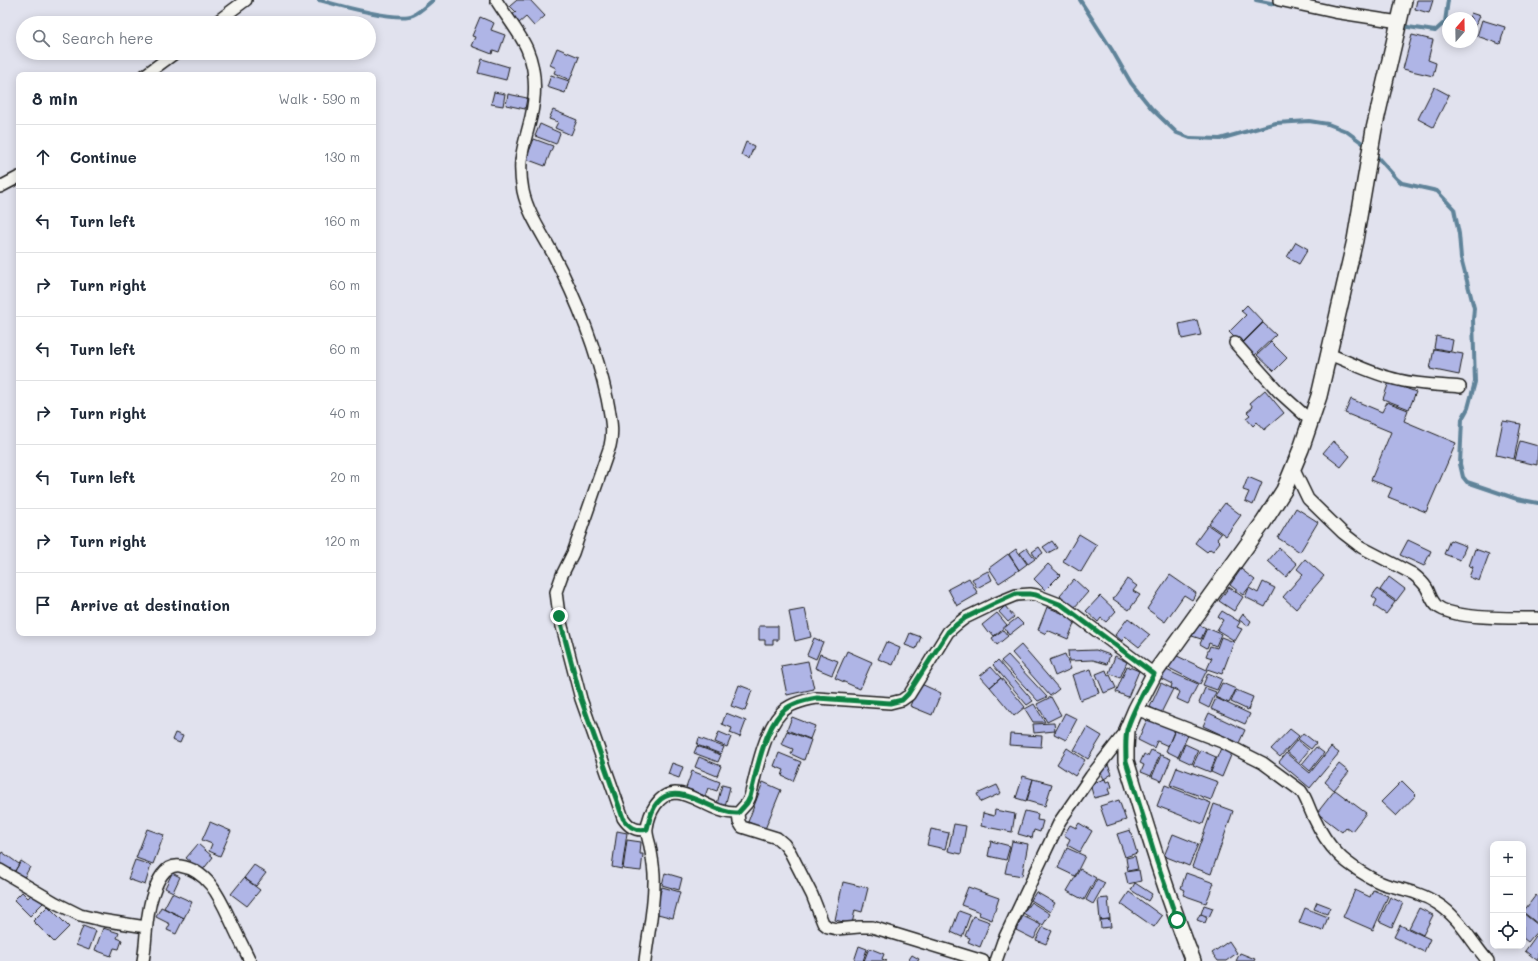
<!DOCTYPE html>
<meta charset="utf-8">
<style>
:root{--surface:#fff;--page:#f2f2f3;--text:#1f2937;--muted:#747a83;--line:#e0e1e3}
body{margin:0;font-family:Mali,sans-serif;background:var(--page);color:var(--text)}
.controls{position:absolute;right:12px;bottom:12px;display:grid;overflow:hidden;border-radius:8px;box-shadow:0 2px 10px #0003}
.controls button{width:36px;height:36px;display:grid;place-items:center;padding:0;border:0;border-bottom:1px solid var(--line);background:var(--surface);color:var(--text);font:20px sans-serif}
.compass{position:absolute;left:1442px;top:12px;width:36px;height:36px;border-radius:50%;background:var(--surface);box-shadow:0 2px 10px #0003;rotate:20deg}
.stop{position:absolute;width:12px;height:12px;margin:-9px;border:3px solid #0b8043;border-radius:50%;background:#fff}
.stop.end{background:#0b8043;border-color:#fff;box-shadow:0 1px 4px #0008}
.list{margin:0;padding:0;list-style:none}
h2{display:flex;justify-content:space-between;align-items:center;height:52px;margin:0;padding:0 16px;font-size:17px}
h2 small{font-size:13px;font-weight:400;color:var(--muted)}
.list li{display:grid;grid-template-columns:26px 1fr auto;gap:12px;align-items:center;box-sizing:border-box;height:64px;padding:0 16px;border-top:1px solid var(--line)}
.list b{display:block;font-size:15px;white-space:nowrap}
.list em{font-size:13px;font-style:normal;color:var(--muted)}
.icon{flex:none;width:22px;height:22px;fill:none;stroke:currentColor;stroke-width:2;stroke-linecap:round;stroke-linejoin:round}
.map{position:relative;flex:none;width:1538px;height:961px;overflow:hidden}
.search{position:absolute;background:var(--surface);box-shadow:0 2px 10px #0003;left:16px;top:16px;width:360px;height:44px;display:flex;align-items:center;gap:10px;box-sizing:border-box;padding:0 14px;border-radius:22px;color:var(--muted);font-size:15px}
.panel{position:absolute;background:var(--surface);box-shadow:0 2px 10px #0003;left:16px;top:72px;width:360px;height:564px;border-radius:8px}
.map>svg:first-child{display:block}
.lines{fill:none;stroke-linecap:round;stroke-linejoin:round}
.stream{stroke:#5f8399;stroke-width:4}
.building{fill:#afb5e6;stroke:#1c1c1c}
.street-casing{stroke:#1c1c1c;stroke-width:14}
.secondary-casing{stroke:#1c1c1c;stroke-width:18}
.street{stroke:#f6f6f2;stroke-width:11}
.secondary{stroke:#f6f6f2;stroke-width:15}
.route{stroke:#0b8043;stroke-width:5}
</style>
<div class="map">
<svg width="1538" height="961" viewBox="0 0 1538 961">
<rect width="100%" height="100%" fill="#e1e2ee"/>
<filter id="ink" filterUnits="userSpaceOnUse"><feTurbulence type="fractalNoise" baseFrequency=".025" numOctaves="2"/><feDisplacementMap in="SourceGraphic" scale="8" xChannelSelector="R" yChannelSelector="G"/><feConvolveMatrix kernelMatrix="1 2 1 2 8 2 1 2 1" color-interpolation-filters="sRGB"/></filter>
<g filter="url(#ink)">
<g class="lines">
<path class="stream" d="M 319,0 C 337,5 397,22 413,15 C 420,12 427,5 433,0
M 1080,0 L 1112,50 L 1131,83 L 1152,109 L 1177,133 L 1190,138 L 1220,139 L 1276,123 L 1309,121 L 1328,124 L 1346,131 L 1368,147
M 1256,0 L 1280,5
M 1401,26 L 1435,31 L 1445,22 L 1448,0
M 1373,152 L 1397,179 L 1402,183 L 1437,191 L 1454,209 L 1459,234 L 1461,258 L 1474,308 L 1473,320 L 1475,382 L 1468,408 L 1462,419 L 1460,464 L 1463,477 L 1467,482 L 1473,484 L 1517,499 L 1538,503"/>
</g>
<path class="building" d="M 517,0 L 530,0 L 545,16 L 534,26 L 526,17 L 519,23 L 512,15 L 516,12 L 510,6 Z
M 1417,0 L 1433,0 L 1429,13 L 1415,9 Z
M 1471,13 L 1480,16 L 1476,25 L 1472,24 L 1472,18 L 1469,18 Z
M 480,17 L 494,23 L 491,30 L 505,35 L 499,52 L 493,50 L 492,54 L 471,46 L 475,37 L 472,36 Z
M 1482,20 L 1505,27 L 1500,44 L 1477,36 Z
M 1412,35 L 1433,40 L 1428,60 L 1436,63 L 1433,76 L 1403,69 Z
M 557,48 L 579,57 L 570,80 L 554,73 L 556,68 L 550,65 Z
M 482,59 L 509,67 L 506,80 L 478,73 Z
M 551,75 L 569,81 L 565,93 L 547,87 Z
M 1434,87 L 1449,95 L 1433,127 L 1418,119 Z
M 494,92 L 505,94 L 503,106 L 491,104 Z
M 508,94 L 527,98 L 525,109 L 506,105 Z
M 553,110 L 577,120 L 571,135 L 555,128 L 558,122 L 549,119 Z
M 540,124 L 560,133 L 556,144 L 535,136 Z
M 534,139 L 553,146 L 545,166 L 526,159 Z
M 746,142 L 754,146 L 749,159 L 741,155 Z
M 1296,242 L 1308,249 L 1299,264 L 1287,257 Z
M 1247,305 L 1263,322 L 1241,344 L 1229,332 L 1246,315 L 1241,311 Z
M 1197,320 L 1201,335 L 1182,339 L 1179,324 Z
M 1263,323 L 1276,335 L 1253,357 L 1241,345 Z
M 1436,336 L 1453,340 L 1451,351 L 1434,348 Z
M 1271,342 L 1287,358 L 1274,371 L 1257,355 Z
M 1434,349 L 1463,354 L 1459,375 L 1430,369 Z
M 1389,382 L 1416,392 L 1409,409 L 1383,399 Z
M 1265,390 L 1284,413 L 1264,430 L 1257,422 L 1253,426 L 1246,418 L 1250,415 L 1247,412 L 1253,407 L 1250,403 Z
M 1351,399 L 1382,412 L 1387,402 L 1408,410 L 1404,421 L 1456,443 L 1426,512 L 1388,497 L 1392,488 L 1371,480 L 1391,432 L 1345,413 Z
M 1503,421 L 1521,424 L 1514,459 L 1496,455 Z
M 1333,441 L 1350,456 L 1341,467 L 1323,453 Z
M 1520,441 L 1538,446 L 1537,465 L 1515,460 Z
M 1248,477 L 1262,483 L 1253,505 L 1245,501 L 1249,492 L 1243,490 Z
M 1225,503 L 1241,515 L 1226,536 L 1209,524 Z
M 1296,508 L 1318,522 L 1300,552 L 1278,538 Z
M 1208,525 L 1221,534 L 1217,539 L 1220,542 L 1213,551 L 1210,549 L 1207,552 L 1195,543 Z
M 1079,534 L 1097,545 L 1081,572 L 1063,561 Z
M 1408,540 L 1431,551 L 1424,566 L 1400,555 Z
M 1450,540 L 1466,546 L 1460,560 L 1444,554 Z
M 1052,541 L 1057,548 L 1048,553 L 1043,547 Z
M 1039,547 L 1043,553 L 1036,558 L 1032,552 Z
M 1027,548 L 1035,559 L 1028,564 L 1020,553 Z
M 1279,548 L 1297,564 L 1286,577 L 1268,561 Z
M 1016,549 L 1027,564 L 1019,570 L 1009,554 Z
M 1475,549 L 1489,554 L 1479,581 L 1469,577 L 1473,567 L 1469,566 Z
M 1008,554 L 1019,570 L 999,583 L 989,568 Z
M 1305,559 L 1324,576 L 1296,609 L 1283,597 L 1303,574 L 1297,569 Z
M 1048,564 L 1060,575 L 1045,590 L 1034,579 Z
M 1241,569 L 1255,580 L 1243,595 L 1230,585 Z
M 988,571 L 992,580 L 977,588 L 972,579 Z
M 1170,575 L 1196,593 L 1192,600 L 1184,595 L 1165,622 L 1147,609 Z
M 1389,577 L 1405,589 L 1396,601 L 1380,590 Z
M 969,578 L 978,594 L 957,606 L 948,589 Z
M 1074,579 L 1088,592 L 1074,608 L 1060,595 Z
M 1127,579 L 1137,586 L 1133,591 L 1140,595 L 1129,610 L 1113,599 Z
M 1263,582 L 1275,588 L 1265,607 L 1245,597 L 1249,588 L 1258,593 Z
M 1229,587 L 1243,597 L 1234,611 L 1219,601 Z
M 1377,589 L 1395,602 L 1386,614 L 1374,606 L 1377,600 L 1372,596 Z
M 1100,596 L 1116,611 L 1106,622 L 1101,618 L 1098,622 L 1086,611 Z
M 1005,606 L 1014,617 L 1008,622 L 999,612 Z
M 1047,607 L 1076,619 L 1068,639 L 1047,630 L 1046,634 L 1038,630 Z
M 805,609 L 811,637 L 795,641 L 789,612 Z
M 1222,611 L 1240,622 L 1237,627 L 1242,629 L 1235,641 L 1217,630 L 1223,620 L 1218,617 Z
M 997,613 L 1007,625 L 994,636 L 990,631 L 988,633 L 982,625 Z
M 1243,614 L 1251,621 L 1248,626 L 1239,620 Z
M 1017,618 L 1023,624 L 1009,635 L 1004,628 Z
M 1128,618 L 1150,635 L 1139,647 L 1125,636 L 1122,641 L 1115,635 Z
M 1197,624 L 1206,628 L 1201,639 L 1192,636 Z
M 759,626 L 778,626 L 778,640 L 773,640 L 773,644 L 765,644 L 765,640 L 759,640 Z
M 1207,628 L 1221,634 L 1216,646 L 1209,643 L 1207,648 L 1200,644 Z
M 1003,630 L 1008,636 L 997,645 L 992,638 Z
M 910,633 L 921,637 L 916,649 L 905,645 Z
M 1221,637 L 1234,642 L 1222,674 L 1207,669 L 1212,658 L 1206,656 L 1210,646 L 1217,648 Z
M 814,638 L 823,642 L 816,659 L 807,655 Z
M 886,642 L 900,648 L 893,665 L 878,659 Z
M 1021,645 L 1059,689 L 1050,696 L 1012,653 Z
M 1096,650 L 1110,655 L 1107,664 L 1093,660 L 1069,661 L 1068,651 Z
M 847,651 L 872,662 L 860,689 L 835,678 Z
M 820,654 L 838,661 L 832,675 L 815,668 Z
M 1065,654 L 1071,669 L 1055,676 L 1049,660 Z
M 1008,655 L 1047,697 L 1038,701 L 1001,661 Z
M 1175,655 L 1207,670 L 1200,684 L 1169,668 Z
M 1115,656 L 1127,662 L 1120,678 L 1109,673 Z
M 998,660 L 1033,701 L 1027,705 L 993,665 Z
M 808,661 L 814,689 L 787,695 L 781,666 Z
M 1127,666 L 1139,671 L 1128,697 L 1116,692 Z
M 991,667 L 1001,678 L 990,687 L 980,676 Z
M 1091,669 L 1099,693 L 1080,700 L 1072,675 Z
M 1164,669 L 1198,684 L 1188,704 L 1177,699 L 1180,692 L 1171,688 L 1172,684 L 1160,678 Z
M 1106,670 L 1108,676 L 1110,675 L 1116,688 L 1104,693 L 1096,674 Z
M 1208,673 L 1222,679 L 1217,690 L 1203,685 Z
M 1001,678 L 1025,707 L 1014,716 L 990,687 Z
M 919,683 L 941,693 L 932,715 L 910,706 Z
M 1161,683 L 1173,689 L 1161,713 L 1150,707 Z
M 1222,683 L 1236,689 L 1229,703 L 1215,697 Z
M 739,685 L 752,690 L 745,711 L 731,706 Z
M 1205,688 L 1216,692 L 1209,708 L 1199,703 Z
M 1236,690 L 1253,697 L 1248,710 L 1231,702 Z
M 1051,697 L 1061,715 L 1047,722 L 1037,704 Z
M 1216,698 L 1250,714 L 1245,724 L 1211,709 Z
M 1034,704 L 1045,722 L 1033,722 L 1025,709 Z
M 726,713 L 746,721 L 740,737 L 730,733 L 732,728 L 722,724 Z
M 1065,713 L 1077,719 L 1066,740 L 1054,734 Z
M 1209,713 L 1245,730 L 1239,743 L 1203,726 Z
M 792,717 L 815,726 L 810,739 L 787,730 Z
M 1148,717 L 1175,729 L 1168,746 L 1157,741 L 1154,748 L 1138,740 Z
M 1054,723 L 1055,731 L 1034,733 L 1033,724 Z
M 1087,727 L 1102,736 L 1088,759 L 1074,750 Z
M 1176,728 L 1189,733 L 1178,757 L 1166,751 Z
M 1290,729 L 1299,736 L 1280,757 L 1271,749 Z
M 787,731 L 811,740 L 804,760 L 791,754 L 793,749 L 781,744 Z
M 719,732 L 731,737 L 727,747 L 715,742 Z
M 175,733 L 183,736 L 180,743 L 172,740 Z
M 1303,733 L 1316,743 L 1311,749 L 1298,739 Z
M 1010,734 L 1042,736 L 1041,747 L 1009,745 Z
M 699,738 L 724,747 L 721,754 L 697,745 Z
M 1297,740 L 1309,750 L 1299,762 L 1287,752 Z
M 1185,744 L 1198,750 L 1192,764 L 1179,758 Z
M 697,746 L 721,755 L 718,762 L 694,753 Z
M 1316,747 L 1324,753 L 1310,771 L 1302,764 Z
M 1331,747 L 1339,753 L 1310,788 L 1279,762 L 1286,753 L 1310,773 Z
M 1067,748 L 1085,760 L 1075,776 L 1057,764 Z
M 1221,748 L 1232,753 L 1222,777 L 1211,772 Z
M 1151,750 L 1160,754 L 1151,776 L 1141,772 L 1144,765 L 1140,763 L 1144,754 L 1148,756 Z
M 1200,750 L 1216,757 L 1210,772 L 1193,765 Z
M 779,753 L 801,762 L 793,781 L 782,776 L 784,770 L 774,766 Z
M 1161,755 L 1171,759 L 1162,781 L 1152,777 Z
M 699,757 L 721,766 L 717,776 L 695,767 Z
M 672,763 L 683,767 L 679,778 L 668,774 Z
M 1339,764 L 1349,772 L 1334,790 L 1325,782 Z
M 1108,765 L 1112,774 L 1104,779 L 1099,769 Z
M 1177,767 L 1218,782 L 1211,800 L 1170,785 Z
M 692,771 L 720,782 L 717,791 L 708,788 L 705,796 L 686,788 Z
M 1023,776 L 1033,779 L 1026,801 L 1016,798 Z
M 1033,779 L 1052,784 L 1045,806 L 1027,801 Z
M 1105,779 L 1106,782 L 1110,781 L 1112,787 L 1108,789 L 1110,794 L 1094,798 L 1090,784 Z
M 1402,781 L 1416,795 L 1396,816 L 1381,802 Z
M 763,782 L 781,790 L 765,829 L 748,822 Z
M 722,785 L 730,787 L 725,806 L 717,804 Z
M 997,785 L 1001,793 L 981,802 L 977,794 Z
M 1165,785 L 1211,803 L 1203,824 L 1157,806 Z
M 1335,790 L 1366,813 L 1352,831 L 1346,827 L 1342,832 L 1317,813 Z
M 1119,800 L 1126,820 L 1107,826 L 1100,806 Z
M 1214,804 L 1233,811 L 1211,874 L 1192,867 Z
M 995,810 L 1015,814 L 1012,832 L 981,826 L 983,813 L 994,816 Z
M 1025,811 L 1038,814 L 1037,820 L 1043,821 L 1040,832 L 1034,830 L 1032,838 L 1018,834 Z
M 210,822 L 231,831 L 220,856 L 209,851 L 212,844 L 202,840 Z
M 1079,823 L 1092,831 L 1080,852 L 1067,845 L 1070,839 L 1064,835 L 1070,825 L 1076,828 Z
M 954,824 L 966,826 L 961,854 L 948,851 Z
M 147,829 L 164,835 L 153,864 L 136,858 Z
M 931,829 L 949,833 L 945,849 L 927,845 Z
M 1130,830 L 1137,853 L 1125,857 L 1117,834 Z
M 617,831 L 627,833 L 622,869 L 612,867 Z
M 1173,834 L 1198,844 L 1189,866 L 1164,856 Z
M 627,840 L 641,842 L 640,854 L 643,854 L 641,871 L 623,869 Z
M 991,841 L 1010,846 L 1006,860 L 988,856 Z
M 1012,841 L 1028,844 L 1022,876 L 1005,873 Z
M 198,844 L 213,857 L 202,871 L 186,858 Z
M 1067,848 L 1085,856 L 1075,876 L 1058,868 Z
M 2,852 L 19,864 L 13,874 L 0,865 L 0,856 Z
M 1135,856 L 1138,869 L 1128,871 L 1126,858 Z
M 135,860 L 151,865 L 145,885 L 128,879 Z
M 21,861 L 30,867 L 22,881 L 12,876 Z
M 254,865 L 266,873 L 256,886 L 244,878 Z
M 1080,869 L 1096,878 L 1084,900 L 1067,891 Z
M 1139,870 L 1141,881 L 1128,884 L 1125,872 Z
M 172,873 L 180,877 L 173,892 L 165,888 Z
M 665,873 L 682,878 L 679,890 L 662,885 Z
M 1186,873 L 1214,883 L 1206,903 L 1183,895 L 1185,890 L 1181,888 Z
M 244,878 L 260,890 L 247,906 L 231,894 Z
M 1097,879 L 1105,883 L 1093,904 L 1086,900 Z
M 843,882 L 868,888 L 862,912 L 855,910 L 852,924 L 835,920 Z
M 1135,883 L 1152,894 L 1148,901 L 1131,890 Z
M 662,887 L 680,892 L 673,918 L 654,913 Z
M 968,887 L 999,898 L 992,920 L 979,915 L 980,912 L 961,905 Z
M 1355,890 L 1370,897 L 1373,890 L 1388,896 L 1373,930 L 1343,917 Z
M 22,892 L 28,898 L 34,892 L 44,902 L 30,916 L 14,900 Z
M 1036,892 L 1055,903 L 1050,912 L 1031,900 Z
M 1129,892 L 1162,916 L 1154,927 L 1121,904 Z
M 172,893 L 192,902 L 184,918 L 164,908 Z
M 1536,895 L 1538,897 L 1538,924 L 1523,912 Z
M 1390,897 L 1403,903 L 1392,927 L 1379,921 Z
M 1108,898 L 1110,919 L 1100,920 L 1098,899 Z
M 1031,902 L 1050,914 L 1043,925 L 1023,913 Z
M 1317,902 L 1330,907 L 1327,914 L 1314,909 Z
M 1204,905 L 1213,908 L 1209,917 L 1201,914 Z
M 48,906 L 69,927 L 54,942 L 33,921 Z
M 161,907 L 184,918 L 176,934 L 167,930 L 170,924 L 156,917 Z
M 1305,908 L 1328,917 L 1323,931 L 1299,923 Z
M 1419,908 L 1433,915 L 1423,935 L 1409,928 Z
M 959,911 L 970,915 L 962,937 L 951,932 Z
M 1523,913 L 1538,925 L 1538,930 L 1528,942 L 1523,938 Z
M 1200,914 L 1207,918 L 1205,923 L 1197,920 Z
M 973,916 L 990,922 L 980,947 L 968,942 L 970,938 L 965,936 Z
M 1023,916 L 1041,925 L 1034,939 L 1016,930 Z
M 1110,919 L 1111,927 L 1101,928 L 1100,920 Z
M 1400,925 L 1430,939 L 1424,952 L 1394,937 Z
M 83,926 L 96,931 L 89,950 L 76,945 Z
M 1043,927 L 1052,931 L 1046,944 L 1036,940 Z
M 103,928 L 119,933 L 117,938 L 122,940 L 119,949 L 114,948 L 111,956 L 95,950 Z
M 1538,933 L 1538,961 L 1525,951 Z
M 1229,941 L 1237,953 L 1226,961 L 1218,961 L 1212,953 Z
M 859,946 L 867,949 L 863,961 L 854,961 Z
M 869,948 L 884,954 L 882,959 L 887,961 L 864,961 Z
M 1240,953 L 1255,959 L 1254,961 L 1236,961 Z
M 912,955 L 919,959 L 918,961 L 908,961 Z"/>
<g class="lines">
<g class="street-casing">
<path id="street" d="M 496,0 C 505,15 520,33 527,49 C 536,70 536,95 531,117 C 524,147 517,158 523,191 C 528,214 542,233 553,254 C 577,300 596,347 607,398 C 610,414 614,430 610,446 L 573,553 L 562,575 L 556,592 L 559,615 L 581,699 L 623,818 C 629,827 636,832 647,829
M 1279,0 L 1334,12 L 1399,22
M 215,23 L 246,0
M 145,75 L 175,53
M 0,187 L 19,177
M 1235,343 L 1279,392 L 1311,421
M 1329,354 C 1352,363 1374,375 1399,380 C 1419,385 1440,385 1460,387
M 1293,468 L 1308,499 L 1343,533 L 1361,547 L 1413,574 C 1418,578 1423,582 1426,587 C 1430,593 1431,601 1437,606 C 1453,620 1516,618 1538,618
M 1136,709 L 1222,742 L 1245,754 L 1263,763 L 1301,791 C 1307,799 1309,809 1314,818 C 1320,831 1328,844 1338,854 C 1347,864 1373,881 1387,885 C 1405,890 1422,893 1438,904 C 1459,917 1472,943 1488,961
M 738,813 L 739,822 L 742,827 L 777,838 L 784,844 L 790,852 L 812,895 L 823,923 L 828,927 L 837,929 L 859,927 L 872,927 L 983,961
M 0,870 L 56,903 L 80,915 L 101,920 L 146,927
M 143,961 C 147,939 145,916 153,894 C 157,882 164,864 180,866 C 211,871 222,903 234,928 C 239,939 245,950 250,961
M 645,961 C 648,935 654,908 654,883 C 655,871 652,858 650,846 C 649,841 646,834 647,828 C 649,813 658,794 675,793 C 694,793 715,815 738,813 L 747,803 L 750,797 C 756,773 764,731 781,713 C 789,704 805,700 817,698 L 890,703 L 902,700 L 909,695 L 948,632 L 956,625 L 965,618 L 994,604 L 1016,595 L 1030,594 L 1036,595 L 1062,605 L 1154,674
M 996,961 L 1003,941 L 1060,821 L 1091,776 L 1127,730"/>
</g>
<g class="secondary-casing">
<path id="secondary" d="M 1193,961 C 1167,896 1147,829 1126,761 L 1126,749 L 1127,730 L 1136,709 L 1154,674 L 1263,523 L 1284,490 L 1301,449 L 1319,396 L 1355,240 L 1374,129 L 1404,0"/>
</g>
<use href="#street" class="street"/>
<use href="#secondary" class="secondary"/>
</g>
</g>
<g class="lines" filter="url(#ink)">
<path class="route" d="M 559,616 L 581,699 L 623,818 C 629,827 636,832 647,829 C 649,821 651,810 657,803 C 677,778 713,815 738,813 L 747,803 L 750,797 C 756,773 764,731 781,713 C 789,704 805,700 817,698 L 890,703 L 902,700 L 908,694 L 948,632 L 956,625 L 965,618 L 994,604 L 1016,594 L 1030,594 L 1036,595 L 1062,605 L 1154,674 C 1145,691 1132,711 1127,730 C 1125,740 1126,751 1126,761 L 1157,862 L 1177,920"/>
</g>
</svg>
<div class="controls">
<button>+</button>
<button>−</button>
<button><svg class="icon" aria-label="locate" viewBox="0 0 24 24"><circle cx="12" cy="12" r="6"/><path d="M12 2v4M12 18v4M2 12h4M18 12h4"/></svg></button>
</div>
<svg class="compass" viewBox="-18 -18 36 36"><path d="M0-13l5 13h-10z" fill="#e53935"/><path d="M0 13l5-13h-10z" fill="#747a83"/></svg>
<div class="stop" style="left:1177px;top:920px"></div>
<div class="stop end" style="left:559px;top:616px"></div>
<div class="search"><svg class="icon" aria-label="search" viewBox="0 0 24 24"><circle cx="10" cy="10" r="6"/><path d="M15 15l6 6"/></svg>Search here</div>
<section class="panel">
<h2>8 min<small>Walk · 590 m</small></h2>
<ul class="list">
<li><svg class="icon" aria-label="ahead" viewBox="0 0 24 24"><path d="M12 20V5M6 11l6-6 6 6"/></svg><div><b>Continue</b></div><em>130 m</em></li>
<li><svg class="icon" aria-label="left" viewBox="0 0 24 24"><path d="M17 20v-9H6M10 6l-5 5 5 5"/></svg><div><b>Turn left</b></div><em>160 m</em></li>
<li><svg class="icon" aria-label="right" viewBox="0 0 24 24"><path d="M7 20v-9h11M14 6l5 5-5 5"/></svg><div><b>Turn right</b></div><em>60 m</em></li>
<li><svg class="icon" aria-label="left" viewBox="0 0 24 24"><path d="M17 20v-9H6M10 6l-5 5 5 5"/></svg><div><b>Turn left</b></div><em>60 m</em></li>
<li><svg class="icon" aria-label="right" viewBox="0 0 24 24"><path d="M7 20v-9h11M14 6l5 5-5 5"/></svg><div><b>Turn right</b></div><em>40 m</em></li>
<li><svg class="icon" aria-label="left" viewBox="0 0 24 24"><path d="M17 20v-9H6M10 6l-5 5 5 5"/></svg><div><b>Turn left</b></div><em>20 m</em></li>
<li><svg class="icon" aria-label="right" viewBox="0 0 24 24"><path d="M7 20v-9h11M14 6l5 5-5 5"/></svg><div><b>Turn right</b></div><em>120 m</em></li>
<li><svg class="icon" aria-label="arrive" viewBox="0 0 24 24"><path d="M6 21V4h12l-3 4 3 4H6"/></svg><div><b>Arrive at destination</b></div></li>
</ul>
</section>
</div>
